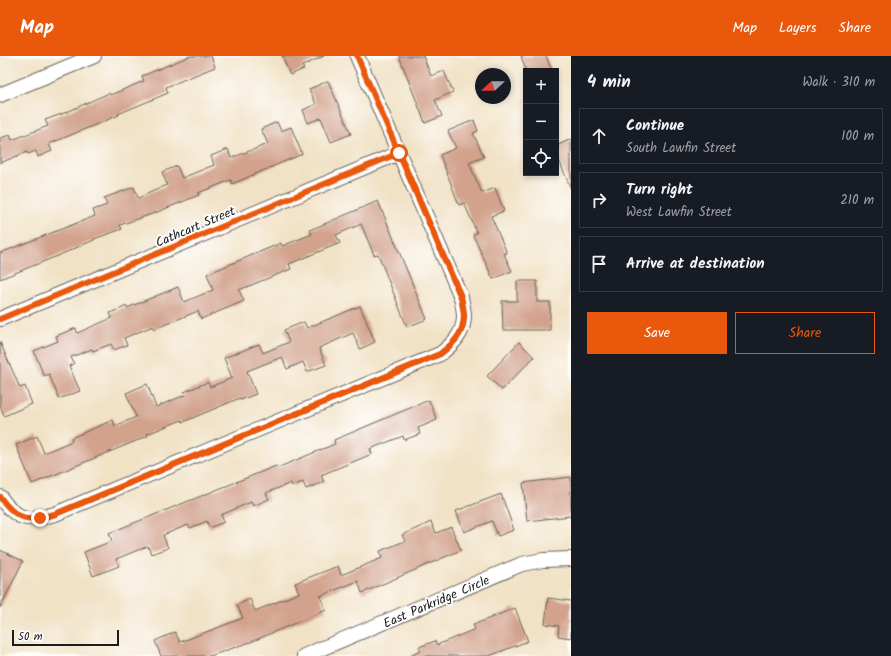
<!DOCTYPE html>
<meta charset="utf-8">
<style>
:root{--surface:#171b24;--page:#242831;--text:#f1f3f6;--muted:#9ea1a6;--line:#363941;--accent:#ea580c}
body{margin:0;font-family:Kalam,sans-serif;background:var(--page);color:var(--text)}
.controls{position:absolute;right:12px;top:12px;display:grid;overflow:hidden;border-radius:0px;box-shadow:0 2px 6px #0003}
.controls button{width:36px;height:36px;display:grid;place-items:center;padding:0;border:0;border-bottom:1px solid var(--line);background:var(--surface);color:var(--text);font:20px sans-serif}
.compass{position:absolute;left:475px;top:12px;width:36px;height:36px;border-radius:50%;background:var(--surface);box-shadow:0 2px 6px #0003;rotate:249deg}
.scale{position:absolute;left:12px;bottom:10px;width:107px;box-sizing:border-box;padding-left:4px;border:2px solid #1c1c1c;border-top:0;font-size:11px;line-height:14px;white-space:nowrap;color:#1c1c1c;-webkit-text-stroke:3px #fff;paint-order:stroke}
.stop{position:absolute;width:12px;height:12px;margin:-9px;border:3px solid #ea580c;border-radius:50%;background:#fff}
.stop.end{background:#ea580c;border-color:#fff;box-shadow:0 1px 4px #0008}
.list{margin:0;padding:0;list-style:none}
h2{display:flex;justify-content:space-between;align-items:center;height:52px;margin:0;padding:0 16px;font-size:17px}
h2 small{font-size:13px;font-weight:400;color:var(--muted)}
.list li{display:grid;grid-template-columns:26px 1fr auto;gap:12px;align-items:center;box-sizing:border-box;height:56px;margin:0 8px 8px;padding:0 8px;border:1px solid var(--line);border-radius:0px}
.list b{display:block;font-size:15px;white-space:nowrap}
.list p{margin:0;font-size:13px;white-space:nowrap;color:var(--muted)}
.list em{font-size:13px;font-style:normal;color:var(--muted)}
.actions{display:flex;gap:8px;padding:12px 16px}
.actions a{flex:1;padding:9px 0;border:1px solid var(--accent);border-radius:0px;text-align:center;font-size:14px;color:var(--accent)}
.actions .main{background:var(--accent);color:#fff}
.icon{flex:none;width:22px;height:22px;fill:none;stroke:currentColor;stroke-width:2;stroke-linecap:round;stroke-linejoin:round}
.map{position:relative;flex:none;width:571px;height:600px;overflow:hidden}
header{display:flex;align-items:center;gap:24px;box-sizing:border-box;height:56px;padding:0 20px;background:var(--accent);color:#fff}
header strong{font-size:19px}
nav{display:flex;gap:22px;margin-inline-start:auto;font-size:14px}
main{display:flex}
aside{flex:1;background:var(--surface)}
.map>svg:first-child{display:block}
.building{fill:#d2a28c}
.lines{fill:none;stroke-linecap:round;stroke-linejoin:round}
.street-casing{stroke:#676158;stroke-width:16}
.street{stroke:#fff;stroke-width:14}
.cycleway-casing{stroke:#fff;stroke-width:8}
.cycleway{stroke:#e8590c;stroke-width:6}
.route{stroke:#ea580c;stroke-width:5}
.labels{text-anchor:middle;stroke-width:3.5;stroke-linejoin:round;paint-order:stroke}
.street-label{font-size:13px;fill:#1c1c1c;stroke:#fff}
</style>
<header>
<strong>Map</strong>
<nav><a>Map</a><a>Layers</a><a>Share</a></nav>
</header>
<main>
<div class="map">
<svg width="571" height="600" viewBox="0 0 571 600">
<rect width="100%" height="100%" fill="#fff"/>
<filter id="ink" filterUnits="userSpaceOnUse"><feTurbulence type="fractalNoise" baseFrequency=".025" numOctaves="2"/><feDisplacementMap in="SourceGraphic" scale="8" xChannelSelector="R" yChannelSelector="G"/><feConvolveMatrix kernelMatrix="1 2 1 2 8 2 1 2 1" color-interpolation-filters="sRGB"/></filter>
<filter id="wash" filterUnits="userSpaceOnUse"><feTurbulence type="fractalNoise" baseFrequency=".012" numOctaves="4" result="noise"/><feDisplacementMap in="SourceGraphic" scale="16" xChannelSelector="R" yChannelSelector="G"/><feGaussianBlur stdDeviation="0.9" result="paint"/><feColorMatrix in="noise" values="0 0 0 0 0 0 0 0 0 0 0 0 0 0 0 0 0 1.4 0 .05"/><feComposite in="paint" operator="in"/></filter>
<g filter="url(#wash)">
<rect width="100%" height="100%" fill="#f1e2c6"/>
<g id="blocks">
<path class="building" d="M 190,0 L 211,0 L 215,11 L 166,31 L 168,37 L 118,58 L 119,59 L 49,88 L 52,95 L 38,101 L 36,95 L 28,98 L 27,96 L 0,107 L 0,82 L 10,79 L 12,84 L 48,70 L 45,64 L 67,56 L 109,37 L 110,39 L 144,25 L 142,20 Z
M 282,0 L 324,0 L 302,10 L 304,13 L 290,19 Z
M 399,0 L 423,0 L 431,20 L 444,15 L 453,36 L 435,44 L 442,60 L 425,67 Z
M 521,0 L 546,0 L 552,15 L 526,15 Z
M 328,25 L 351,78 L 331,86 L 321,62 L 308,67 L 303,54 L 316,48 L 309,33 Z
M 474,64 L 478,75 L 473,77 L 484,101 L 469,107 L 482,137 L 495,132 L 504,155 L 491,160 L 507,197 L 504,198 L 512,215 L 493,223 L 473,179 L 477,177 L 464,147 L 459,149 L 440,99 L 456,92 L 448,75 Z
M 277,66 L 281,75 L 291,71 L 302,98 L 232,128 L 231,124 L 198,137 L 199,139 L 155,157 L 120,169 L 122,173 L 94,183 L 94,184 L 55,201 L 0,223 L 0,197 L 95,160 L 93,154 L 107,149 L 104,142 L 134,131 L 138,142 L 167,129 L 162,116 L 177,110 L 182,122 L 214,109 L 211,100 L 228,93 L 231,102 L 268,88 L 261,73 Z
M 571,83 L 571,133 L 556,97 L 556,90 Z
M 378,145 L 427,263 L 407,271 L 378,198 L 374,199 L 361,168 L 336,179 L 340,187 L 289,208 L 291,213 L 239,234 L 244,245 L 201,263 L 198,255 L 154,273 L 153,270 L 124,282 L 127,289 L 114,294 L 111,288 L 93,295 L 92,293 L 71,301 L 74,308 L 69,310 L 80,335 L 59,343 L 49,318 L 44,320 L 34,295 L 58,285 L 56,280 L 76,272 L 77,277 L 112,262 L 110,257 L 127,250 L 127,252 L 178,231 L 184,246 L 213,234 L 207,218 L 281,187 L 282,190 L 312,178 L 310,174 Z
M 517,225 L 537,225 L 537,246 L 550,246 L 550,274 L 503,274 L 502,245 L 517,245 Z
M 360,250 L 375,286 L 360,293 L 353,277 L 319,292 L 326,309 L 307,316 L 303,306 L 287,313 L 282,301 L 247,315 L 256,338 L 241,344 L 240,342 L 183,366 L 182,364 L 147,378 L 148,380 L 32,428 L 16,389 L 37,380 L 44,397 L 72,385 L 71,382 L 113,364 L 115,370 L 136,361 L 126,337 L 147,328 L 156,351 L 185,339 L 184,336 L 208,326 L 210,331 L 232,322 L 224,302 L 259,288 L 263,297 L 289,286 L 284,274 L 304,266 L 307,272 Z
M 0,286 L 20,332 L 25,330 L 32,348 L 4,360 L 0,349 Z
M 519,286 L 534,301 L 502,334 L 487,320 Z
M 429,344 L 437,364 L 418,372 L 420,378 L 404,384 L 403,380 L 370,393 L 372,398 L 321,419 L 324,426 L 306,433 L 303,426 L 292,430 L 291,427 L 266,437 L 269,443 L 253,450 L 251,446 L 221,459 L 224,466 L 209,472 L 207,465 L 190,472 L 188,469 L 163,479 L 168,492 L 151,498 L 148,490 L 116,503 L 119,510 L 93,520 L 84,496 L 112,485 L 109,477 L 276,410 L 277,412 L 335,388 L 334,384 Z
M 571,421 L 571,460 L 527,465 L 523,427 Z
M 501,438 L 514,474 L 498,480 L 492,465 L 464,476 L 456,455 Z
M 431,466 L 436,477 L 451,471 L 461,494 L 362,537 L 358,525 L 320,540 L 326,554 L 253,585 L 210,600 L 161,600 L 155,585 L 175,576 L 180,586 L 243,562 L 237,549 L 250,543 L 255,555 L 299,537 L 295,527 L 338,510 L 341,519 L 382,502 L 380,495 L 405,485 L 402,479 Z
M 0,494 L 23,505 L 0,552 Z
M 548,542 L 571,545 L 571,582 L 558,580 L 559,570 L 545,568 Z
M 515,552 L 528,585 L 489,600 L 410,600 L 421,595 L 419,591 L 435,585 L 437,589 L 475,573 L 473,569 Z"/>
</g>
</g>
<g filter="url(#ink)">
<use href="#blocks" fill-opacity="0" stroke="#676158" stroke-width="1"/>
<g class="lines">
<g class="street-casing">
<path id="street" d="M 0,39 L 94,0
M 0,263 L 399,97
M 0,441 C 18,466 28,465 55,458 L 440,298 C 453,288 464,278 464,260 C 464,254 462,247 461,241 L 357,0
M 304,600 L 522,508 L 543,504 L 571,503"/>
</g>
<use href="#street" class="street"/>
<g class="cycleway-casing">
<path id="cycleway" d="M 0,263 L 399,97
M 0,441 C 18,466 28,465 55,458 L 440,298 C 453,288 464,278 464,260 C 464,254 462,247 461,241 L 357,0"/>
</g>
<use href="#cycleway" class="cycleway"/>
</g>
</g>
<g class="lines" filter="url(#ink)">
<path class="route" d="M 40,462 L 56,458 L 440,298 C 453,288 464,278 464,260 C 464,254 462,247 461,241 L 399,97"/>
</g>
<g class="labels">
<g class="street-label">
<text transform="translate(195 170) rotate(-23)" y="5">Cathcart Street</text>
<text transform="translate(436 545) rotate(-23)" y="5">East Parkridge Circle</text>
</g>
</g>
</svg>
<div class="controls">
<button>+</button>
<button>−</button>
<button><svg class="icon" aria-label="locate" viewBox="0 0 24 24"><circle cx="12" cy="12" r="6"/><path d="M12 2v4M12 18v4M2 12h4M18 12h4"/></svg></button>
</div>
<svg class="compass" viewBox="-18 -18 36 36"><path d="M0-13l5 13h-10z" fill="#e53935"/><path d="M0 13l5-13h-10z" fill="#9ea1a6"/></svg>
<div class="scale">50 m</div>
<div class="stop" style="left:399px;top:97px"></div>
<div class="stop end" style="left:40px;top:462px"></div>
</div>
<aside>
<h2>4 min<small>Walk · 310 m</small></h2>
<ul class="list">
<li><svg class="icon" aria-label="ahead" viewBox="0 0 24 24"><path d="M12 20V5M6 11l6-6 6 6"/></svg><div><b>Continue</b><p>South Lawfin Street</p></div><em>100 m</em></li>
<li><svg class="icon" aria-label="right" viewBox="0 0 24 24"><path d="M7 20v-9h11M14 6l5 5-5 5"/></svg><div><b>Turn right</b><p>West Lawfin Street</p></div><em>210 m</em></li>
<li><svg class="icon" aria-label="arrive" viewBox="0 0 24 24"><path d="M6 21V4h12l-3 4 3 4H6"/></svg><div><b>Arrive at destination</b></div></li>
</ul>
<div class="actions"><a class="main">Save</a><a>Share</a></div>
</aside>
</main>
